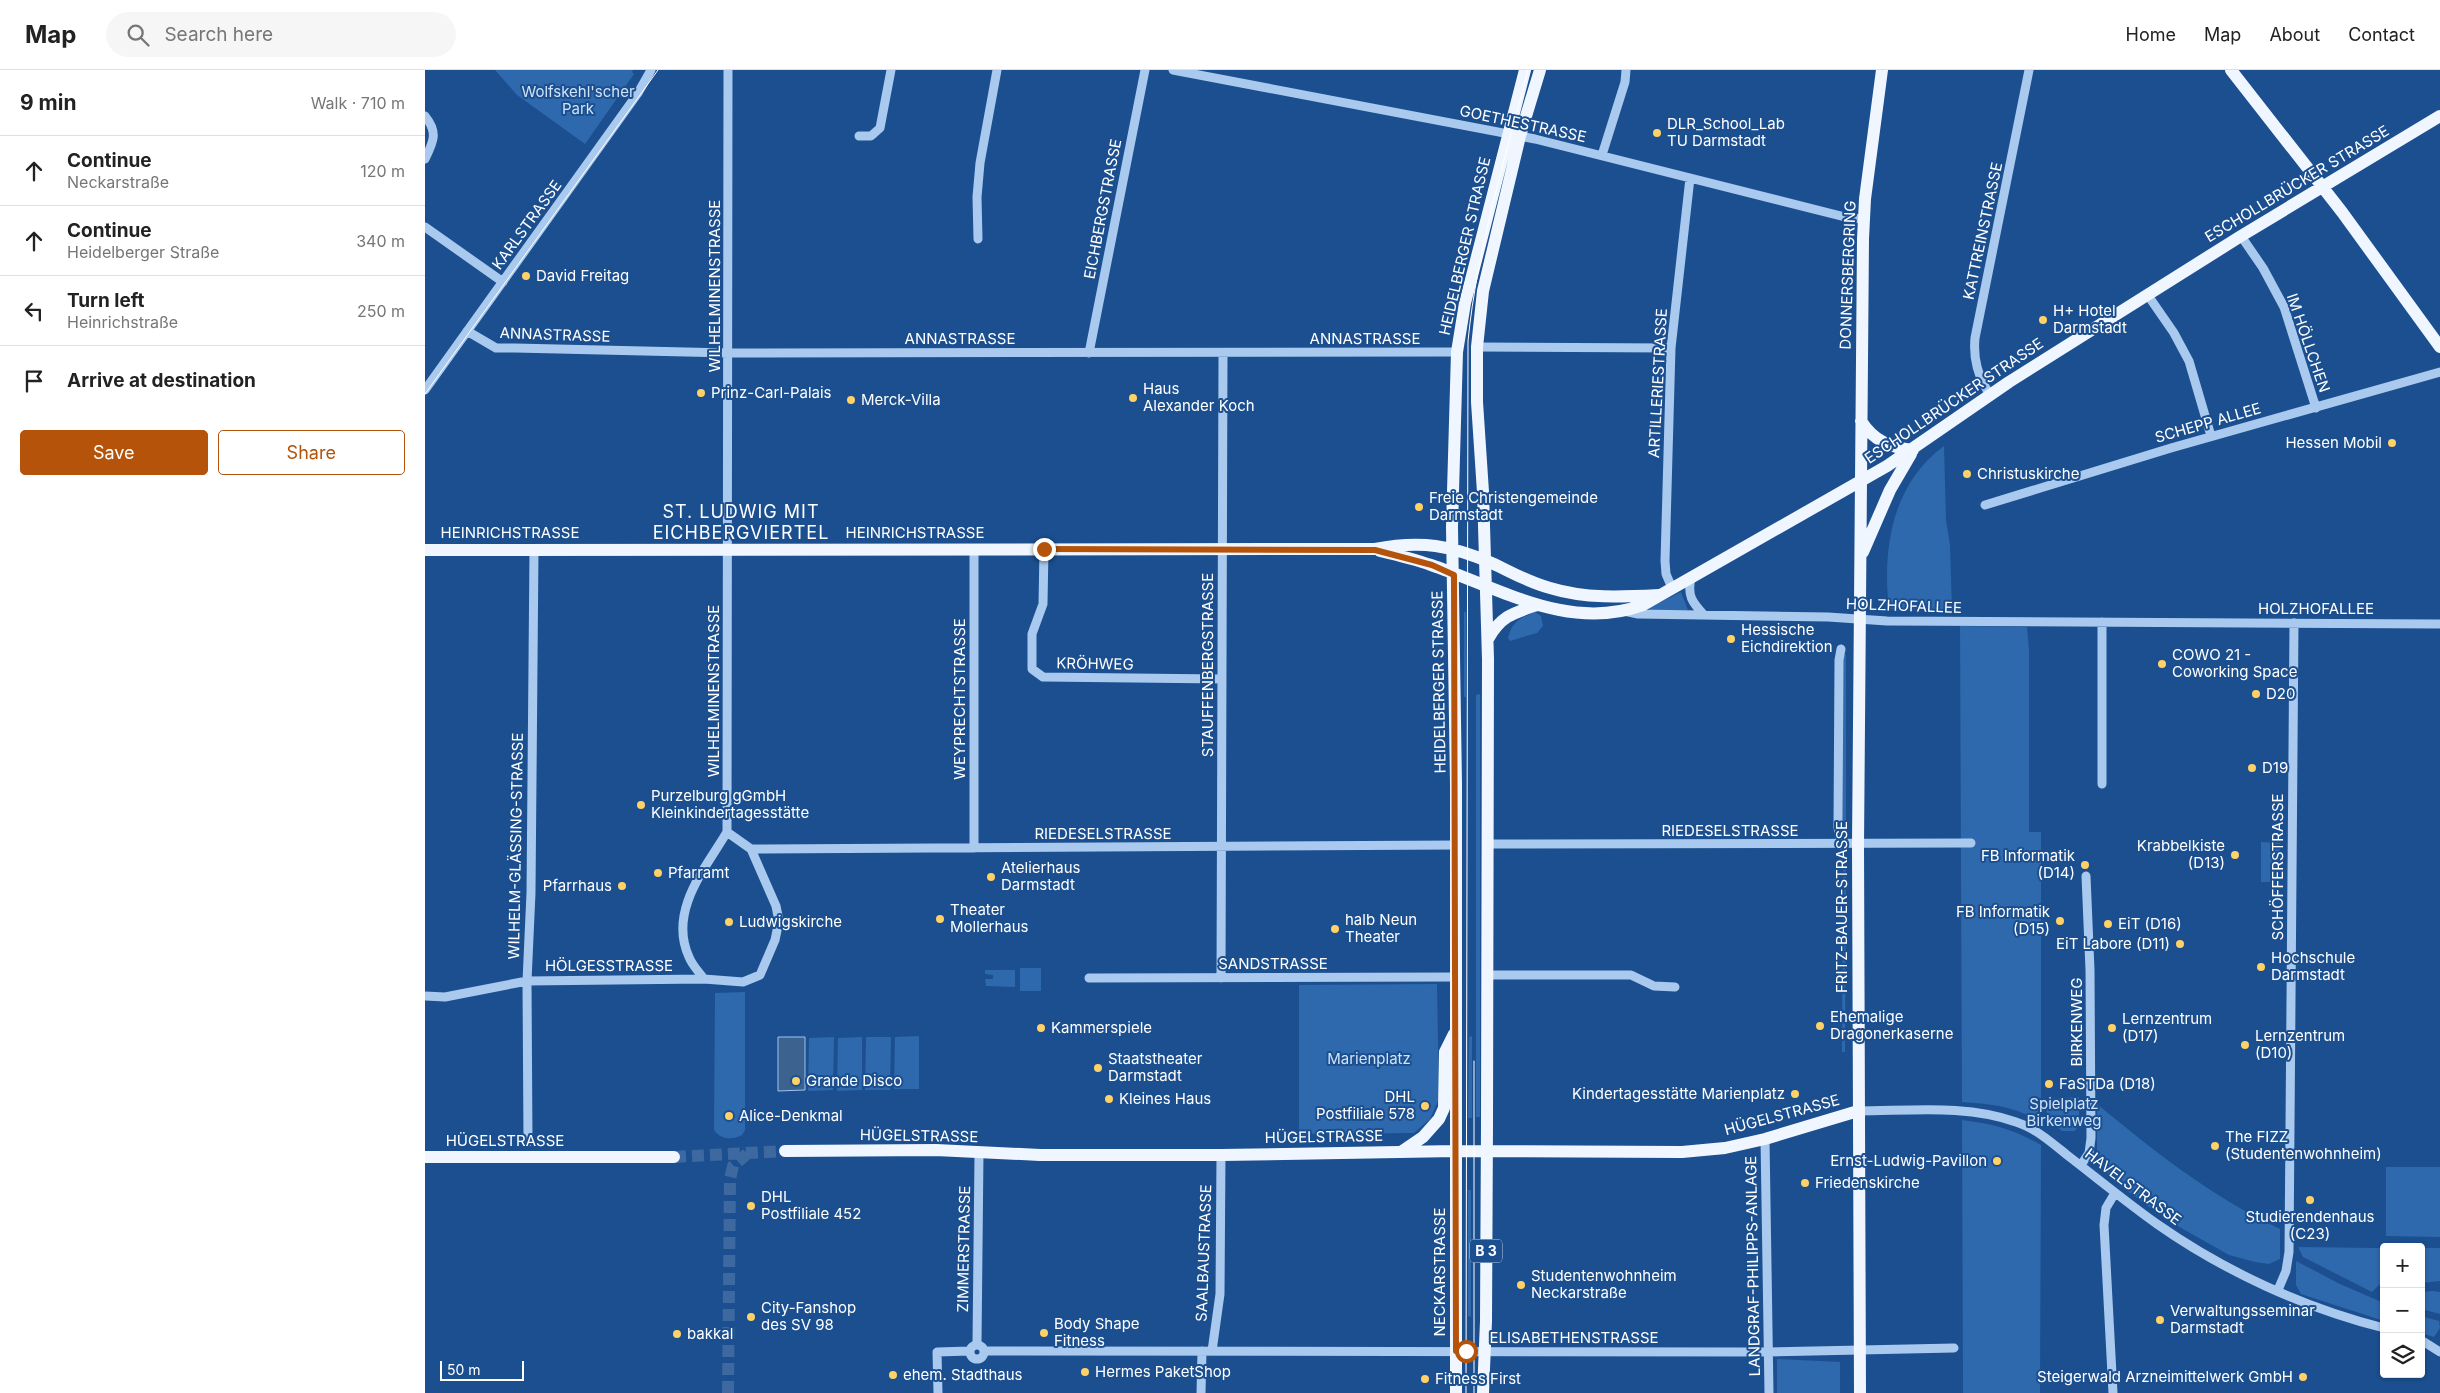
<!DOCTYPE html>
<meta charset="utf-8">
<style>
:root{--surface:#fff;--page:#f6f6f6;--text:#222;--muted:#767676;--line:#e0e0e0;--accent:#b45309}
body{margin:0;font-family:Inter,sans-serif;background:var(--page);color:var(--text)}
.controls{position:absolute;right:15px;bottom:15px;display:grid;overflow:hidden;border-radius:5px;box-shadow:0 1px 4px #0004}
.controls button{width:45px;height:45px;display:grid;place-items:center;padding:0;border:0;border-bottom:1px solid var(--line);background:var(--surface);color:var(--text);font:25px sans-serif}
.scale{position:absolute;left:15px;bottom:12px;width:84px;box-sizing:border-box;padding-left:5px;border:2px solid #fff;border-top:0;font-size:14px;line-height:18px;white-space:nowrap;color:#fff;-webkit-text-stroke:4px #1b4f8f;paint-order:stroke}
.stop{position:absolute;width:15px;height:15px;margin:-11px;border:4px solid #b45309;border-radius:50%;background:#fff}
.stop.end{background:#b45309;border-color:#fff;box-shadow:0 1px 5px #0008}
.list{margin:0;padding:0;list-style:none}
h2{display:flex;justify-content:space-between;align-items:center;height:65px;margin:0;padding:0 20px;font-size:21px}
h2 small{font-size:16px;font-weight:400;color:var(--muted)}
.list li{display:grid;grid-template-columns:32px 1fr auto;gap:15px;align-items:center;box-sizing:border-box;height:70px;padding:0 20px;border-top:1px solid var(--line)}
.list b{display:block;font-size:19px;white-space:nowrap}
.list p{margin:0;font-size:16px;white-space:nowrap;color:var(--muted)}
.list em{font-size:16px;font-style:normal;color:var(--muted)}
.actions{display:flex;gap:10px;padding:15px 20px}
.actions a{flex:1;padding:11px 0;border:1px solid var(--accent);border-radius:5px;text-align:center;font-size:18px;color:var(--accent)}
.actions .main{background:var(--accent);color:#fff}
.icon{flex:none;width:28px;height:28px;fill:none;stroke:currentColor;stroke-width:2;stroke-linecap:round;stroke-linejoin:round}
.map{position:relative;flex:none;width:2015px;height:1323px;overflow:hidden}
header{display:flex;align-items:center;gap:30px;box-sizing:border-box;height:70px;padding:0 25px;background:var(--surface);border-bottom:1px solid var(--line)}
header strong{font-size:24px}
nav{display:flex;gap:28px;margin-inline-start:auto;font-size:18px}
.search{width:350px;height:45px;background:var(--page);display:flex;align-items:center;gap:12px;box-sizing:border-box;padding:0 18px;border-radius:28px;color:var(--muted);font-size:19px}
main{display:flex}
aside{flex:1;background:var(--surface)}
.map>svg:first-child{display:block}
.green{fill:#2e69ad}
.water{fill:#3c6290;stroke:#9cc4f0}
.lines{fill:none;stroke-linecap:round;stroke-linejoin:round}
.major-tunnel{stroke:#3d69a0;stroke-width:12;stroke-dasharray:12 6;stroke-linecap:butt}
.minor{stroke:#a9c9ee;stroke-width:9}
.major{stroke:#f0f6ff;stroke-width:12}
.tram{stroke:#fff;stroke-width:1}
.route{stroke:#b45309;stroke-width:6}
.poi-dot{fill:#ffd166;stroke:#1b4f8f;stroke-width:2}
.labels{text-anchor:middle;stroke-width:4;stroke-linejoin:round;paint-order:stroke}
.shield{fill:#1b4f8f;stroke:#bbcadd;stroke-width:1}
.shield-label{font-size:14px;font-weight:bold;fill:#fff}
.park-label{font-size:15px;fill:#cfe3fa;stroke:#1b4f8f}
.street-label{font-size:15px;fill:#fff;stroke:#1b4f8f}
.poi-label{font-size:15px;fill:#fff;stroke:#1b4f8f;text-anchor:start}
.quarter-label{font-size:18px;letter-spacing:1px;fill:#fff;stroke:#1b4f8f}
</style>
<header>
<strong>Map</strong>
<div class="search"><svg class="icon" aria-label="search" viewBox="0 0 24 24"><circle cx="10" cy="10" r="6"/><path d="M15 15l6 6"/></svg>Search here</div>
<nav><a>Home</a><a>Map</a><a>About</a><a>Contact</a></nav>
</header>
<main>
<aside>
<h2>9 min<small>Walk · 710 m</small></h2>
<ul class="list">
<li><svg class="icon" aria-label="ahead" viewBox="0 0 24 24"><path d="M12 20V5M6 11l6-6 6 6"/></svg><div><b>Continue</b><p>Neckarstraße</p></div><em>120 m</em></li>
<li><svg class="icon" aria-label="ahead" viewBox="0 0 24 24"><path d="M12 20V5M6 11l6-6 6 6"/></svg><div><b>Continue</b><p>Heidelberger Straße</p></div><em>340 m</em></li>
<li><svg class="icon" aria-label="left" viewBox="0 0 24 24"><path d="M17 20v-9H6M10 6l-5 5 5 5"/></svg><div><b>Turn left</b><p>Heinrichstraße</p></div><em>250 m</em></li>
<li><svg class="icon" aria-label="arrive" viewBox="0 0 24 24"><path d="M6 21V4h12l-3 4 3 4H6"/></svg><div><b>Arrive at destination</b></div></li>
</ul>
<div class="actions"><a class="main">Save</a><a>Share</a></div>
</aside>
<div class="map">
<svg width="2015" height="1323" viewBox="0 0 2015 1323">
<rect width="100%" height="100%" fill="#1b4f8f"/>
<path class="green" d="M 70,0 L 208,0 L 207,2 L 209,4 L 160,74 L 92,25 Z
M 1519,376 L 1521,450 L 1525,475 L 1527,540 L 1464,539 C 1457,479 1467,414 1519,376 Z
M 1256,522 L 1263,540 L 1226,542 L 1224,538 Z
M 1039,542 L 1041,542 L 1041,627 L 1039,627 Z
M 1110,542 L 1116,546 L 1118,556 L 1112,563 L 1085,571 L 1083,568 C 1087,552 1095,548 1110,542 Z
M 1535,556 L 1602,557 L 1604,580 L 1604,762 L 1616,762 L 1616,1053 C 1591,1036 1566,1034 1537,1032 Z
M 1421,584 L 1421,754 L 1418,756 L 1418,586 Z
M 1055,624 L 1055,1047 L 1051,1047 L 1051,625 Z
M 1836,772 L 1855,773 L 1855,812 L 1836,812 Z
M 1421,797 L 1420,982 L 1417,982 L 1418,798 Z
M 595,898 L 616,898 L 616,921 L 595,921 Z
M 560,900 L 590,900 L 590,917 L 561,916 L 560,909 L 568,909 L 568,905 L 560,904 Z
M 1012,914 L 1014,1029 L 1005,1049 L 989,1063 L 874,1064 L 874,915 Z
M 320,922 L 320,1060 L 317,1065 C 307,1070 296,1070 289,1060 L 290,923 Z
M 494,966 L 494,1019 L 469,1019 L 470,967 Z
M 1047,966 L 1047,1048 L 1043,1048 L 1044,967 Z
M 409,967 L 408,1020 L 383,1021 L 384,968 Z
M 437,967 L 437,1020 L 412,1021 L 413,968 Z
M 441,967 L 451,967 L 451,979 L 451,967 L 466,967 L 465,1020 L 440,1020 Z
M 1654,1027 L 1654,1054 L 1650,1061 L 1637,1061 L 1622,1049 L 1621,1029 Z
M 1672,1034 C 1730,1082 1787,1127 1855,1159 L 1855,1189 L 1844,1194 L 1830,1192 L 1804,1185 L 1742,1150 L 1686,1109 L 1672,1086 Z
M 1537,1050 C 1568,1054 1588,1059 1616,1075 L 1615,1323 L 1538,1323 Z
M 1961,1097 L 2015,1097 L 2015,1167 L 1961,1166 Z
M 1043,1120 L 1046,1120 L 1046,1247 L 1043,1246 Z
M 1873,1177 L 1955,1178 L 1955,1214 L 1947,1222 L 1878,1187 Z
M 1996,1178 L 2015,1178 L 2015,1211 L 1996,1213 Z
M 1871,1191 L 1915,1214 L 1959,1233 L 1959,1251 L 1876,1224 L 1871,1215 Z
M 2008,1221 L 2015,1222 L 2015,1244 L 1996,1239 L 1996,1222 Z
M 1996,1246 L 2014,1251 L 2015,1258 L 2009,1267 L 1996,1263 Z
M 1352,1289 L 1415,1292 L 1415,1323 L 1352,1323 Z"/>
<path class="water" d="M 353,967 L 380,967 L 380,1020 L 353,1021 Z"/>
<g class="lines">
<path class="major-tunnel" d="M 249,1087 L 360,1081
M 303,1323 L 305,1109 L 308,1096 L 323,1083"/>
<path class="minor" d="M 748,0 L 1110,69 L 1424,148 L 1439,149
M 0,46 C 13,62 9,71 0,89
M 434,66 L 446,66 L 455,58 L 466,0
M 1177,85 L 1200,12 L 1201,0
M 0,157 L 78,212
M 1816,166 L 1838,198 L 1859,237 L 1891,338
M 553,169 L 552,127 L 555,93 L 572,0
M 1722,224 L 1749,263 L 1764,291 L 1786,366
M 42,261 L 71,278 L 90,278 L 304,283 L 1032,282
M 1052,277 L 1246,278
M 664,283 L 720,0
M 0,320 L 213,23 L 226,0
M 1565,325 C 1553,306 1548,290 1550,268 L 1604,0
M 1560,435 L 1746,378 L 2015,302
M 549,479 L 549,778
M 619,479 L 618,534 L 607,564 L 607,599 L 618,607 L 797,609
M 1266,507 C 1262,526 1267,532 1279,545
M 1247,518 L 1241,504 L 1240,491 L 1246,278 L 1265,108
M 1199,541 L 1213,544 L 1403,547 L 1462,551 L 2015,554
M 1677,714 L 1677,552
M 302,762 L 303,0
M 1063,774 L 1546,773
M 1416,775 L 1413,757 L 1414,590 L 1416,579
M 326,779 L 1031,775
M 1063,905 L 1206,905 L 1229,916 L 1250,917
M 664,908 L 1031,907
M 796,908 L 798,283
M 279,909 C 274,902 267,895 264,887 C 243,841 280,799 302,762
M 0,926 L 20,927 L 102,911 L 279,909 L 318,912 L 335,905 L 350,870 L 354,851 L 351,836 L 326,779 L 302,762
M 1433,1041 C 1484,1041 1542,1034 1591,1052 C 1610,1058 1626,1072 1642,1085 C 1672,1108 1701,1132 1732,1154 C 1799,1201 1879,1238 1959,1258
M 1340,1069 L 1344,1323
M 103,1072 L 102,911 L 106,823 L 109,479
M 1656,1095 L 1664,1083 L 1666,1068 L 1665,900 L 1661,806
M 1853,1220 L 1861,1201 L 1864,1182 L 1869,553
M 1996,1270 L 2015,1282
M 552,1274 L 554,1083
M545 1282a7 7 0 1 1 14 0a7 7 0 1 1-14 0Z
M 559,1281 L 1344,1282 L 1529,1278
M 787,1281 L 795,1224 L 796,1085
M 513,1323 L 512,1282 L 545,1281
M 776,1323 L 777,1281
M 1688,1323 L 1679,1155 L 1681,1138 L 1690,1123"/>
<path class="major" d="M 1806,0 L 1917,142 L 2015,277
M 1436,351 C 1449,371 1464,377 1488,380
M 0,480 L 950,479 C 996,470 1026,475 1069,494 C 1088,503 1103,512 1125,518 C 1161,529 1197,527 1235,525
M 955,481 C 972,485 989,489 1006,495 C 1075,518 1143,562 1218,535 L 1462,396 L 1584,312 L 1816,166 L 2015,46
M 1438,482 L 1465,420 L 1486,384
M 1063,569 C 1076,546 1088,543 1112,535
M 360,1081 L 511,1080 L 615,1085 L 796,1085 L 1031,1081 L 1257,1082 L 1300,1078 L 1340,1069 L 1433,1041
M 976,1082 L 998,1067 L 1014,1049 L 1019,1038 L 1020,982 L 1029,964
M 0,1087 L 249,1087
M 1031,1323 L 1031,714 L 1027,457 L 1032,282 L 1040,233 L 1100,0
M 1058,1323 L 1061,1251 L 1062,1054 L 1063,589 L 1058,422 L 1052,332 L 1052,277 L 1058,221 L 1095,66 L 1115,0
M 1435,1323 L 1433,775 L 1438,169 L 1440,129 L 1457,0"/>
<path class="tram" d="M 0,324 L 233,0
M 1041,1323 L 1043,271 C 1052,179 1080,89 1103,0
M 1049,1323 L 1049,991"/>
</g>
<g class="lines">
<path class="route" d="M 619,479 L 950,480 L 1007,495 L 1029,505 L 1031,1281 L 1041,1281"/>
</g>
<g class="poi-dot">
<circle cx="1232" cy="63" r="5"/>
<circle cx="101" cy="206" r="5"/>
<circle cx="1618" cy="250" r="5"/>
<circle cx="276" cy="323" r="5"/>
<circle cx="708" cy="328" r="5"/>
<circle cx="426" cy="330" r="5"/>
<circle cx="1967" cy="373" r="5"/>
<circle cx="1542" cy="404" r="5"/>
<circle cx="994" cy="437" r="5"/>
<circle cx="1306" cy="569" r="5"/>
<circle cx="1737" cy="594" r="5"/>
<circle cx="1831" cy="624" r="5"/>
<circle cx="1827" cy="698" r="5"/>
<circle cx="216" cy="735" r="5"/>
<circle cx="1810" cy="785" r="5"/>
<circle cx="1660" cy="795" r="5"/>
<circle cx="233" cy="803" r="5"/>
<circle cx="566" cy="807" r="5"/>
<circle cx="197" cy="816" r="5"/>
<circle cx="515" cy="849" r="5"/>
<circle cx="1635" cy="851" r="5"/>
<circle cx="304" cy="852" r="5"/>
<circle cx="1683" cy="854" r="5"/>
<circle cx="910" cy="859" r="5"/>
<circle cx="1755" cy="874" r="5"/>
<circle cx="1836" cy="897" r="5"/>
<circle cx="1395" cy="956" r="5"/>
<circle cx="616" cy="958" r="5"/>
<circle cx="1687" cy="958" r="5"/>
<circle cx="1820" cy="975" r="5"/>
<circle cx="673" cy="998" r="5"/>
<circle cx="371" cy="1011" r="5"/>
<circle cx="1624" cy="1014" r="5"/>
<circle cx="1370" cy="1024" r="5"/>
<circle cx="684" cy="1029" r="5"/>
<circle cx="1000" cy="1036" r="5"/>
<circle cx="304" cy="1046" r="5"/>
<circle cx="1790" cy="1076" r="5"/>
<circle cx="1572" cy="1091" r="5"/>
<circle cx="1380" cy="1113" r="5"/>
<circle cx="1885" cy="1130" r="5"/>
<circle cx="326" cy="1136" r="5"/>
<circle cx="1096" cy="1215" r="5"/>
<circle cx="326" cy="1247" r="5"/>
<circle cx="1735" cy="1250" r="5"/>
<circle cx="619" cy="1263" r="5"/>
<circle cx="252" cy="1264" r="5"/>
<circle cx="660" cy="1302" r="5"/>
<circle cx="468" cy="1305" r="5"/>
<circle cx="1878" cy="1307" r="5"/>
<circle cx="1000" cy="1309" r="5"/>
</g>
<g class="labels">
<rect class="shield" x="1045" y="1169.5" width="32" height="23" rx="4"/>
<g class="shield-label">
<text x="1061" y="1186">B 3</text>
</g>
<g class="park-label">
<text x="153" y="27">Wolfskehl'scher<tspan x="153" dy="17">Park</tspan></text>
<text x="944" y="994">Marienplatz</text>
<text x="1639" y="1039">Spielplatz<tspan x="1639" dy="17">Birkenweg</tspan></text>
</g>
<g class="street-label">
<text transform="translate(1098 54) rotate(12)" y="5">GOETHESTRASSE</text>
<text transform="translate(1872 114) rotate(-31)" y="5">ESCHOLLBRÜCKER STRASSE</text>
<text transform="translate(678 139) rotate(-79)" y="5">EICHBERGSTRASSE</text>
<text transform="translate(102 155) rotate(-54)" y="5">KARLSTRASSE</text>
<text transform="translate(1558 161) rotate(-78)" y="5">KATTREINSTRASSE</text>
<text transform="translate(1040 176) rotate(-77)" y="5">HEIDELBERGER STRASSE</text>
<text transform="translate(1423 205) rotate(-88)" y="5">DONNERSBERGRING</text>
<text transform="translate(290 216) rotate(-90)" y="5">WILHELMINENSTRASSE</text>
<text transform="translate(130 265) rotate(2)" y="5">ANNASTRASSE</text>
<text x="535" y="274">ANNASTRASSE</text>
<text x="940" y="274">ANNASTRASSE</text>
<text transform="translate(1883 273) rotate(71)" y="5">IM HÖLLCHEN</text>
<text transform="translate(1233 313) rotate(-87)" y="5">ARTILLERIESTRASSE</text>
<text transform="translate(1529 331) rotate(-34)" y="5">ESCHOLLBRÜCKER STRASSE</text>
<text transform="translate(1783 353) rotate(-16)" y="5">SCHEPP ALLEE</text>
<text x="85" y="468">HEINRICHSTRASSE</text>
<text x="490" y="468">HEINRICHSTRASSE</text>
<text transform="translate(1479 536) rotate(2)" y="5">HOLZHOFALLEE</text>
<text x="1891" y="544">HOLZHOFALLEE</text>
<text transform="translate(670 594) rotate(1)" y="5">KRÖHWEG</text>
<text transform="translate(783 595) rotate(-90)" y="5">STAUFFENBERGSTRASSE</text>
<text transform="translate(1014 612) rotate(-91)" y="5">HEIDELBERGER STRASSE</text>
<text transform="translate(289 621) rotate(-90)" y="5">WILHELMINENSTRASSE</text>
<text transform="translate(535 629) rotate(-90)" y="5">WEYPRECHTSTRASSE</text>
<text x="1305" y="766">RIEDESELSTRASSE</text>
<text x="678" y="769">RIEDESELSTRASSE</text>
<text transform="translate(91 776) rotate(-89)" y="5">WILHELM-GLÄSSING-STRASSE</text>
<text transform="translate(1853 797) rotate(-90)" y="5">SCHÖFFERSTRASSE</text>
<text transform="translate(1417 837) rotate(-90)" y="5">FRITZ-BAUER-STRASSE</text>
<text x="848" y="899">SANDSTRASSE</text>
<text x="184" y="901">HÖLGESSTRASSE</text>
<text transform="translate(1652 952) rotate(-90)" y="5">BIRKENWEG</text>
<text transform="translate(1357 1045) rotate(-15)" y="5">HÜGELSTRASSE</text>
<text transform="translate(494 1066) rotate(1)" y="5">HÜGELSTRASSE</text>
<text transform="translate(899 1067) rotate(-1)" y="5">HÜGELSTRASSE</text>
<text x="80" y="1076">HÜGELSTRASSE</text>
<text transform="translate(1708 1117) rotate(37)" y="5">HAVELSTRASSE</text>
<text transform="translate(539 1179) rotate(-89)" y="5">ZIMMERSTRASSE</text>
<text transform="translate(779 1183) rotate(-88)" y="5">SAALBAUSTRASSE</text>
<text transform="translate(1328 1196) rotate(-91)" y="5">LANDGRAF-PHILIPPS-ANLAGE</text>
<text transform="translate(1015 1202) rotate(-90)" y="5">NECKARSTRASSE</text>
<text x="1149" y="1273">ELISABETHENSTRASSE</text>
</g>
<g class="poi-label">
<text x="1242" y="59">DLR_School_Lab<tspan x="1242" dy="17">TU Darmstadt</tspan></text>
<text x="111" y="211">David Freitag</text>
<text x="1628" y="246">H+ Hotel<tspan x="1628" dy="17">Darmstadt</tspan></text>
<text x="718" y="324">Haus<tspan x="718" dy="17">Alexander Koch</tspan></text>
<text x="286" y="328">Prinz-Carl-Palais</text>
<text x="436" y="335">Merck-Villa</text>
<text x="1957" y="378" text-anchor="end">Hessen Mobil</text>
<text x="1552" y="409">Christuskirche</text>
<text x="1004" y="433">Freie Christengemeinde<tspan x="1004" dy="17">Darmstadt</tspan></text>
<text x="1316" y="565">Hessische<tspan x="1316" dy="17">Eichdirektion</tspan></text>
<text x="1747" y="590">COWO 21 -<tspan x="1747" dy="17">Coworking Space</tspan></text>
<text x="1841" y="629">D20</text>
<text x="1837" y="703">D19</text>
<text x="226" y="731">Purzelburg gGmbH<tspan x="226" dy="17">Kleinkindertagesstätte</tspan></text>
<text x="1800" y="781" text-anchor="end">Krabbelkiste<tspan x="1800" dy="17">(D13)</tspan></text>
<text x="1650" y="791" text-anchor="end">FB Informatik<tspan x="1650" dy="17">(D14)</tspan></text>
<text x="576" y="803">Atelierhaus<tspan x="576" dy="17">Darmstadt</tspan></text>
<text x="243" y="808">Pfarramt</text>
<text x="187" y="821" text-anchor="end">Pfarrhaus</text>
<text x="525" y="845">Theater<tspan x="525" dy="17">Mollerhaus</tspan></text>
<text x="1625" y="847" text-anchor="end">FB Informatik<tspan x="1625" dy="17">(D15)</tspan></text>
<text x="920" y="855">halb Neun<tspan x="920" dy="17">Theater</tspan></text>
<text x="314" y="857">Ludwigskirche</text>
<text x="1693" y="859">EiT (D16)</text>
<text x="1745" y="879" text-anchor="end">EiT Labore (D11)</text>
<text x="1846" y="893">Hochschule<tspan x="1846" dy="17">Darmstadt</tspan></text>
<text x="1405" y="952">Ehemalige<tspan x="1405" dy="17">Dragonerkaserne</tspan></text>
<text x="1697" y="954">Lernzentrum<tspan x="1697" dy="17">(D17)</tspan></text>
<text x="626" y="963">Kammerspiele</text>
<text x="1830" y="971">Lernzentrum<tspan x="1830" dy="17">(D10)</tspan></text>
<text x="683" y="994">Staatstheater<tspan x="683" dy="17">Darmstadt</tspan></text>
<text x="381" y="1016">Grande Disco</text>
<text x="1634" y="1019">FaSTDa (D18)</text>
<text x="1360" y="1029" text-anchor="end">Kindertagesstätte Marienplatz</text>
<text x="990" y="1032" text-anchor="end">DHL<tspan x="990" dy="17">Postfiliale 578</tspan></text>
<text x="694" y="1034">Kleines Haus</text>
<text x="314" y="1051">Alice-Denkmal</text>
<text x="1800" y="1072">The FIZZ<tspan x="1800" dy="17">(Studentenwohnheim)</tspan></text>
<text x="1562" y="1096" text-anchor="end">Ernst-Ludwig-Pavillon</text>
<text x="1390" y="1118">Friedenskirche</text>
<text x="336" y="1132">DHL<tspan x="336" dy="17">Postfiliale 452</tspan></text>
<text x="1885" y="1152" text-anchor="middle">Studierendenhaus<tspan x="1885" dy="17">(C23)</tspan></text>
<text x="1106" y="1211">Studentenwohnheim<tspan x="1106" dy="17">Neckarstraße</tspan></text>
<text x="336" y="1243">City-Fanshop<tspan x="336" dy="17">des SV 98</tspan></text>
<text x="1745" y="1246">Verwaltungsseminar<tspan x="1745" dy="17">Darmstadt</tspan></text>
<text x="629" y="1259">Body Shape<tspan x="629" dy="17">Fitness</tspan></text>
<text x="262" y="1269">bakkal</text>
<text x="670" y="1307">Hermes PaketShop</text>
<text x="478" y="1310">ehem. Stadthaus</text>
<text x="1868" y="1312" text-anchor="end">Steigerwald Arzneimittelwerk GmbH</text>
<text x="1010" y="1314">Fitness First</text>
</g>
<g class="quarter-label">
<text x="316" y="448">ST. LUDWIG MIT<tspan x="316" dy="21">EICHBERGVIERTEL</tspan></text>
</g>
</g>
</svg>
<div class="controls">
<button>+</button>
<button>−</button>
<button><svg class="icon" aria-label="layers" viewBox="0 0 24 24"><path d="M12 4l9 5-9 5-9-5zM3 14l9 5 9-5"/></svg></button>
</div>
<div class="scale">50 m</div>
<div class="stop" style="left:1041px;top:1281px"></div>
<div class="stop end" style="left:619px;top:479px"></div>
</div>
</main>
